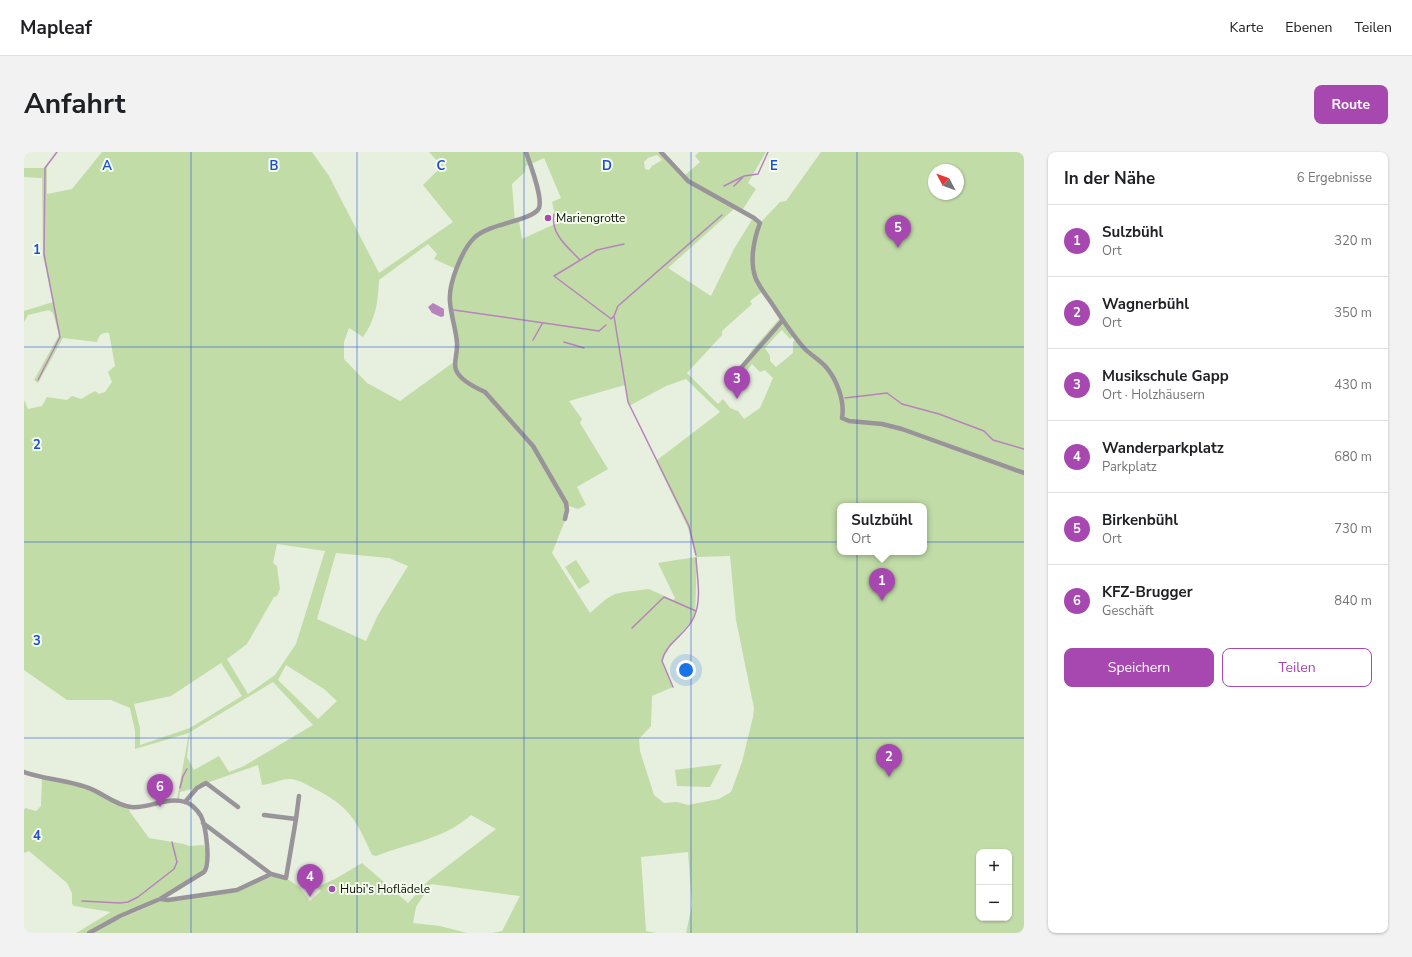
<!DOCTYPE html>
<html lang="de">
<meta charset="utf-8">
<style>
:root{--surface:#fff;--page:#f2f2f2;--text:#202124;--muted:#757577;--line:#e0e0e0;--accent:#a748b1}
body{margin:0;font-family:"Nunito Sans",sans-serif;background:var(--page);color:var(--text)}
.controls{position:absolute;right:12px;bottom:12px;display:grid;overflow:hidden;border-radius:8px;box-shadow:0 1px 3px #0004}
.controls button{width:36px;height:36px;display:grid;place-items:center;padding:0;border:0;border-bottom:1px solid var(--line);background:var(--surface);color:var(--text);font:20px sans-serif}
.compass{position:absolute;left:904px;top:12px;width:36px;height:36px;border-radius:50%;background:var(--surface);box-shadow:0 1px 3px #0004;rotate:311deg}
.you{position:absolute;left:662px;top:518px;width:14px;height:14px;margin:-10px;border:3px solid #fff;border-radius:50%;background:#1a73e8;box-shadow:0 0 0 6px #1a73e833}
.badge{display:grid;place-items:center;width:26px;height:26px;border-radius:50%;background:var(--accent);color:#fff;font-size:13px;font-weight:700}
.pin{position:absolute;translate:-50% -33px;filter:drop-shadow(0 1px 2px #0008)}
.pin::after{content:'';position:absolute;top:21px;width:14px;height:12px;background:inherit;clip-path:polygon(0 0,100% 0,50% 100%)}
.popup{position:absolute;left:813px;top:351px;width:90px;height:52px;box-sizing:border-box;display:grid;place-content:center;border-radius:8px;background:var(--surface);filter:drop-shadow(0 1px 3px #0005);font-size:13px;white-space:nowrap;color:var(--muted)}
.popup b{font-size:15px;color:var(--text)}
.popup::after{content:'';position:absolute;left:50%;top:100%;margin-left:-8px;border:8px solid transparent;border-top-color:var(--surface)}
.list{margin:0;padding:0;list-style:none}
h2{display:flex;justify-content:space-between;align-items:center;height:52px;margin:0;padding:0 16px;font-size:17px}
h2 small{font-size:13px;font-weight:400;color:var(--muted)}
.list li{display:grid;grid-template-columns:26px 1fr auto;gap:12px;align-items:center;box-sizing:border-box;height:72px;padding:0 16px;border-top:1px solid var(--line)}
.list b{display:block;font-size:15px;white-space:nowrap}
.list p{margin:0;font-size:13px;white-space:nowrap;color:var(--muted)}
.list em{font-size:13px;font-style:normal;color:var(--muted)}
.actions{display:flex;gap:8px;padding:12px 16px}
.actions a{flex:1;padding:9px 0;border:1px solid var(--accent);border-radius:8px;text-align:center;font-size:14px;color:var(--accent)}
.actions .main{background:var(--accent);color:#fff}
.map{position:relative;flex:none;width:1000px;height:781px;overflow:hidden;border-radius:8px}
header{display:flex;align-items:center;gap:24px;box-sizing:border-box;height:56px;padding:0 20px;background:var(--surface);border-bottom:1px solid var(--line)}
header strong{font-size:19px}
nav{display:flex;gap:22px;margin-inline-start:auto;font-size:14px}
.intro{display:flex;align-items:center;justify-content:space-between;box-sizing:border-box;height:96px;padding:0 24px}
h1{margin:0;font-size:28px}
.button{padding:10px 18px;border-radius:8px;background:var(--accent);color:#fff;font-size:14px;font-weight:700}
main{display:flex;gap:24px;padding:0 24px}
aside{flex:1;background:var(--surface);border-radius:8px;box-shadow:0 1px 3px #0004}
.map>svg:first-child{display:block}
.green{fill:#c1dca7;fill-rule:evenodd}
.water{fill:#b783bc}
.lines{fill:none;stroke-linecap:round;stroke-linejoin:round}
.stream{stroke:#b783bc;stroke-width:1.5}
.street{stroke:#999499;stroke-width:4.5}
.grid{fill:none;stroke:#1d4ed8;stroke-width:1;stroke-opacity:0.55}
.poi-dot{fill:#a748b1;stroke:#f4fdec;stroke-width:1.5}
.labels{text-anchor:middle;stroke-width:4;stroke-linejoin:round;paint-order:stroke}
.poi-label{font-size:12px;fill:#0d0f0a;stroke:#f4fdec;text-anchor:start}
.grid-label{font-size:13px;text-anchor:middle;font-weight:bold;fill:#1d4ed8;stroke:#f4fdec;stroke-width:4;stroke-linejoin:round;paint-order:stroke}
</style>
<header>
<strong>Mapleaf</strong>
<nav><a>Karte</a><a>Ebenen</a><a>Teilen</a></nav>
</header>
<div class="intro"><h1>Anfahrt</h1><a class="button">Route</a></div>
<main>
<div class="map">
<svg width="1000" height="781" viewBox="0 0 1000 781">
<rect width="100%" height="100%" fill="#e7efdf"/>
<path class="green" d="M 32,0 L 33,0 L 23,13 L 23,42 L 48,37 L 78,0 L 288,0 L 305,24 L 355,121 L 429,70 L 399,33 L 418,14 L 405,0 L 501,0 L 504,13 L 502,14 L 501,20 L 488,32 L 491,70 L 495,69 L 498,87 L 533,71 L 528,50 L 537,46 L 520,6 L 507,12 L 504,0 L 638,0 L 641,7 L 657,25 L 660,24 L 676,10 L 671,4 L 675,0 L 742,0 L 724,31 L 732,37 L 719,57 L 711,56 L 644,116 L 687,144 L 710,97 L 729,66 L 736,71 L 756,50 L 762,49 L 797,0 L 1000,0 L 1000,781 L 662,781 L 668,753 L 664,700 L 617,705 L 622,779 L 632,781 L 468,781 L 478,779 L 496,744 L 407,732 L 392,755 L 389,771 L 416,774 L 443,781 L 68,781 L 86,771 L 135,750 L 214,740 L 243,724 L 262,726 L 275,735 L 286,749 L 297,739 L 293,735 L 311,727 L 338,711 L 384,751 L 404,729 L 472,677 L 447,663 C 421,687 385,691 352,704 L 348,703 C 332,667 325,654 289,636 C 282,632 273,627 265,627 C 257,627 247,632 238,633 L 234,613 L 174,634 L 168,640 L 168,637 L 156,640 L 155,647 L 153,647 L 165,581 L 111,597 L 111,579 L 106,556 L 87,548 L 43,548 L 0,518 L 0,248 L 4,257 L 18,254 L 23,245 L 43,248 L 48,244 L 57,247 L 71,239 L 75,242 L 81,240 L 88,230 L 84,220 L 91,214 L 85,181 C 77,180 75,184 73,190 L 39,186 L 14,231 L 10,228 L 35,183 L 29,161 L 25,158 L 4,163 L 0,170 L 0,159 L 29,150 L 19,104 L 18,26 L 0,25 L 0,16 L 20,16 ZM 633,3 L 638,8 L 628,14 L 625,18 L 621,17 L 620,10 L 624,6 ZM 910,18 L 934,18 L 934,42 L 910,42 ZM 404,92 L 413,102 L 410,107 L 432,117 L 425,140 L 434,207 L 376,249 L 343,231 L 320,207 L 320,190 L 325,176 L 339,185 C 352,167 354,149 355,128 ZM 739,139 L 757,165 L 728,198 L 710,227 L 713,230 L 728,212 L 736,220 L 741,218 L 749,226 L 736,256 L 720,267 L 714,259 L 706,256 L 699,247 L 694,252 L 663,221 L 698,183 L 698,179 L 728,152 L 726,149 ZM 758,178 L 766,187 L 770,184 L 772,187 L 769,190 L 769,201 L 752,215 L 746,209 L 746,204 L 741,196 C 747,190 751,184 758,178 ZM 662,227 L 696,260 L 632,309 L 664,376 L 672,405 L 634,411 L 651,446 L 649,448 L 625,437 L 600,440 L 591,442 L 582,447 L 566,461 L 528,401 L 544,361 L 545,354 L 554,357 L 562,353 L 553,335 L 584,317 L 556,271 L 558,267 L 545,249 L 601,233 L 605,254 L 642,234 ZM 816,354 L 900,354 L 900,400 L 816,400 ZM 253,392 L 301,399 L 272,492 L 251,523 L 224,542 L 203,507 L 223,492 L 250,445 L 253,444 L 256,437 L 253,414 L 249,411 ZM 312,401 L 365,406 L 384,414 L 354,463 L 342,489 L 293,467 ZM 706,404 L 712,468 L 730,556 L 729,565 L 718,610 L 707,640 L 695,647 L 664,653 L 653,650 L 640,651 L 630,643 L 616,599 L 615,587 L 627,574 L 628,544 L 649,535 L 639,513 L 638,507 L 644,495 L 671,465 L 673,405 ZM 197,511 L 218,544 L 166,576 L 116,593 L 116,576 L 110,552 L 147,544 ZM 262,513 L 300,537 L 313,549 L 294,567 L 254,528 ZM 249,530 L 289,573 L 220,614 L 205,620 L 195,604 L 170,618 L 163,605 L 166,580 ZM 955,700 L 985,700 L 985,766 L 955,766 Z
M 552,408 L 566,430 L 555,437 L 541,415 Z
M 698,612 L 686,635 L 653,634 L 651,618 Z
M 18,626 L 62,636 L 105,656 L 106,660 L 125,686 L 160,692 L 165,694 L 180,693 L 183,708 L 178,719 L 123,752 L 102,759 L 62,781 L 52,781 L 87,760 L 50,754 L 48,752 L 48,741 L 43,731 L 5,699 L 0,701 L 0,658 L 1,656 L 12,659 L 17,654 Z"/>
<path class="water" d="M 409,151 L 420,157 L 420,164 L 417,165 L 408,161 L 404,155 Z"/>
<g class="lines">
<path class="stream" d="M 700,34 L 718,25
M 710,34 L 720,24 L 734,22 L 744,0
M 530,62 C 526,82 544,95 556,108
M 430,158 L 575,179 L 582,173
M 590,164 L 587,167 L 586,166 L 530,124 L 573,98 L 600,92
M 509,188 L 518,172
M 540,190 L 560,196
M 14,228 L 36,185 L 20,102 L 21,16 L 33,0
M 821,246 L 863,241 L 878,252 L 915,262 L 960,279 L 969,288 L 1000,297
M 672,403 L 665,374 L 604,250 L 590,164 L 594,154 L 698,63
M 608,476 L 640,445 L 672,459
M 649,535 L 638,509 C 642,490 663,482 670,465 C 678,448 673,424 672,406
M 156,636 L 159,624 L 163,617
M 58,749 L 96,751 L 104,750 L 114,745 L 150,717 L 153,710 L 148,690"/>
<path class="street" d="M 502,0 C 506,12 519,45 515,56 C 509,69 465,71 450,86 C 438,98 424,132 426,150 C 427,164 432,177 433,191 C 434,200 429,211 432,218 C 436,228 452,236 461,240 L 509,294 L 542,351 L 543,358 L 541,367
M 637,0 L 664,29 L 730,66 L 736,71 C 730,87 725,110 732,127 C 737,138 746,148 752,158 C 761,171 770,185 781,197 C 788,204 796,208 802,215 C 813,228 821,249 818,266 L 825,269 L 858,272 L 878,277 L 1000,321
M 709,225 L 759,168
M 0,620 C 20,627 42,628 62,635 C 78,640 90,653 107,655 C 124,657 144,644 161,650 C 167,651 174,659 177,664 C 182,674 187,712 180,720 L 136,747 L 96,764 L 65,781
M 161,650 L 173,636 L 182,631 L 214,655
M 272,667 L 275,644
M 179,671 L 247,722 L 262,726 L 272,667 L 240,663
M 136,747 L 144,748 L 213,738 L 247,722"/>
</g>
<path class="grid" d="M 167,0 L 167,781M 333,0 L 333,781M 500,0 L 500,781M 667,0 L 667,781M 833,0 L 833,781M 0,195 L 1000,195M 0,390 L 1000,390M 0,586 L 1000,586"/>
<g class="poi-dot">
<circle cx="524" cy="66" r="4"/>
<circle cx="308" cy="737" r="4"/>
</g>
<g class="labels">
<g class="poi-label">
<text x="532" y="70">Mariengrotte</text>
<text x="316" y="741">Hubi's Hoflädele</text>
</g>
</g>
<g class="grid-label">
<text x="83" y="18">A</text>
<text x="250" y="18">B</text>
<text x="417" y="18">C</text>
<text x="583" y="18">D</text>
<text x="750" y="18">E</text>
<text x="13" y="102">1</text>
<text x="13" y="297">2</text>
<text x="13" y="493">3</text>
<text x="13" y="688">4</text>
</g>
</svg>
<div class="controls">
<button>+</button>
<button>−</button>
</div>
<svg class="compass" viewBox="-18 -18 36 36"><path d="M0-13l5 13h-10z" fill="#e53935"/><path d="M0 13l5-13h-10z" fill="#757577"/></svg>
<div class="you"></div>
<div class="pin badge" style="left:858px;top:449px">1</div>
<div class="popup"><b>Sulzbühl</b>Ort</div>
<div class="pin badge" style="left:865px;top:625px">2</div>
<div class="pin badge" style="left:713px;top:247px">3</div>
<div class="pin badge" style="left:286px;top:745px">4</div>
<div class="pin badge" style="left:874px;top:96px">5</div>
<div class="pin badge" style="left:136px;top:655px">6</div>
</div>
<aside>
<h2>In der Nähe<small>6 Ergebnisse</small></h2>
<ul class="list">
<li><span class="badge">1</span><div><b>Sulzbühl</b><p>Ort</p></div><em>320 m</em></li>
<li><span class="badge">2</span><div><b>Wagnerbühl</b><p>Ort</p></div><em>350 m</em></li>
<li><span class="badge">3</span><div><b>Musikschule Gapp</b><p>Ort · Holzhäusern</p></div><em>430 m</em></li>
<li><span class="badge">4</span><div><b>Wanderparkplatz</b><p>Parkplatz</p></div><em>680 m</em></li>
<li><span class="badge">5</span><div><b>Birkenbühl</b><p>Ort</p></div><em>730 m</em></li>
<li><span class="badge">6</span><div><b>KFZ-Brugger</b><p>Geschäft</p></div><em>840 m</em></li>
</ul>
<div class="actions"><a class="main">Speichern</a><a>Teilen</a></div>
</aside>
</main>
